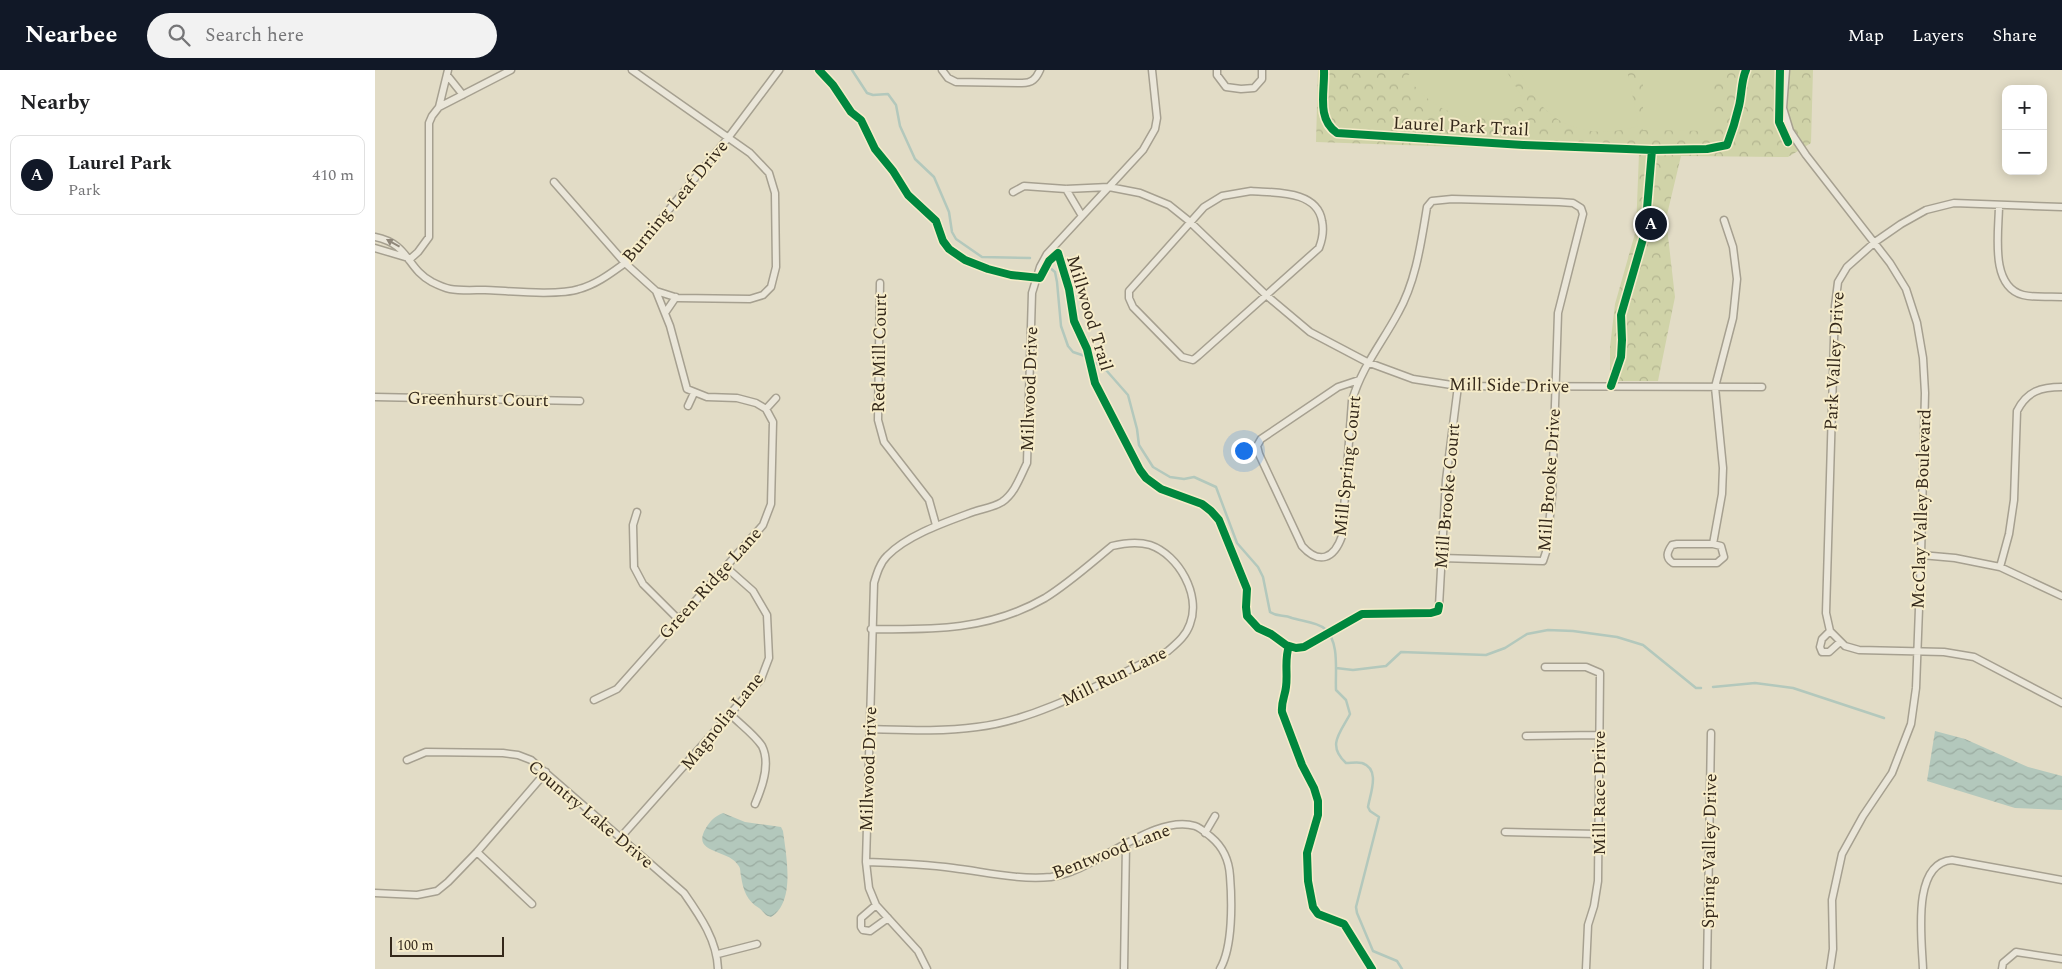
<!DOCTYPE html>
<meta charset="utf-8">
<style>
:root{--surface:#fff;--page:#f2f2f2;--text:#202124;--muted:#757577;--line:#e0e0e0;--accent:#111827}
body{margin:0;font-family:Spectral,serif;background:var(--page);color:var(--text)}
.controls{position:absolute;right:15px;top:15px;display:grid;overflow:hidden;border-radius:10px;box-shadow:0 2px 12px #0003}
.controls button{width:45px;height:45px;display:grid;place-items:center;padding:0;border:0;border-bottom:1px solid var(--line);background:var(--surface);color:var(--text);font:25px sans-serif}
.scale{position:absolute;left:15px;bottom:12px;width:114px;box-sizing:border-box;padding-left:5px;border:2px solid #34281a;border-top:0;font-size:14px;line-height:18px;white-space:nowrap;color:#34281a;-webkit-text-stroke:4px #f6ecca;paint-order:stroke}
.you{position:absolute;left:868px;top:380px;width:18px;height:18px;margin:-12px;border:4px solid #fff;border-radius:50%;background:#1a73e8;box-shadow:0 0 0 8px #1a73e833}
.badge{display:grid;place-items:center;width:32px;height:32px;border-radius:50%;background:var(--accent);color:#fff;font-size:16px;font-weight:700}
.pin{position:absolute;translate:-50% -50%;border:2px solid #fff;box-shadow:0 1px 5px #0006}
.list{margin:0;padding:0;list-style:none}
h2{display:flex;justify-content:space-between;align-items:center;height:65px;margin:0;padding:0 20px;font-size:21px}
h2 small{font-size:16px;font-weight:400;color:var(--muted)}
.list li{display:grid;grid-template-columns:32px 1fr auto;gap:15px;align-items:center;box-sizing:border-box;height:80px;margin:0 10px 10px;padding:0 10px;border:1px solid var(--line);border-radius:10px}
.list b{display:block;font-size:19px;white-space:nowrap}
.list p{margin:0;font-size:16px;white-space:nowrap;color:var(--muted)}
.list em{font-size:16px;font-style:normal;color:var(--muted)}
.icon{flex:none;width:28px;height:28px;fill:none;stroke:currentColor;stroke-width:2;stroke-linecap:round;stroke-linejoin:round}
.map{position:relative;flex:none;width:1687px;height:899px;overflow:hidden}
header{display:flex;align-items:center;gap:30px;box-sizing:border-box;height:70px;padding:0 25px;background:var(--accent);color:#fff}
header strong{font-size:24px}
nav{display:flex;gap:28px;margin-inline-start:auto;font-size:18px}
.search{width:350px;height:45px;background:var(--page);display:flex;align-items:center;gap:12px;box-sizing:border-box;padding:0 18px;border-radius:28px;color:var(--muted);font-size:19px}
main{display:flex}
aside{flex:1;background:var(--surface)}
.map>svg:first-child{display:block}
.forest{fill:url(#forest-crowns)}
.garden{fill:#d0d3a8}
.water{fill:url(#water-waves)}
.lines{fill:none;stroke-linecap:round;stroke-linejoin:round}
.stream{stroke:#b3c8bc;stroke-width:2.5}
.minor-casing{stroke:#a6a090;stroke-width:9}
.minor{stroke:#eae6d9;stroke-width:6}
.cycleway-casing{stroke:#f6ecca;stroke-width:11}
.cycleway{stroke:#00873e;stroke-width:8}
.oneway{fill:#8f877a}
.labels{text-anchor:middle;stroke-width:4;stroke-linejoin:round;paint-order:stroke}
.street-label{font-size:18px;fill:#34281a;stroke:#f6ecca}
</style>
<header>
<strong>Nearbee</strong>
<div class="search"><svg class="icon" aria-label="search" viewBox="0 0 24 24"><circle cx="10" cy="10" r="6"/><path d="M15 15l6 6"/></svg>Search here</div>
<nav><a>Map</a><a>Layers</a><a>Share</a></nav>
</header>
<main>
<aside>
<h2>Nearby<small></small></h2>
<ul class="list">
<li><span class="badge">A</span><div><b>Laurel Park</b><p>Park</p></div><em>410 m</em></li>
</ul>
</aside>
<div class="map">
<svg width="1687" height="899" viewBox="0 0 1687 899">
<defs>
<pattern id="forest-crowns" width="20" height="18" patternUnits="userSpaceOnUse" patternTransform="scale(1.25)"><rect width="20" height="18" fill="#d0d3a8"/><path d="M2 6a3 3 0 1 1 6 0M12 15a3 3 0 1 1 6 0" fill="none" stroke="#b3b590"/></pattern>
<pattern id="water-waves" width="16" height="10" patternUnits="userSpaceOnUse" patternTransform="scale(1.25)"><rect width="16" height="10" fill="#b3c8bc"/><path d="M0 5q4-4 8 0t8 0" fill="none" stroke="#9baca1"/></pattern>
</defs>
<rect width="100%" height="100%" fill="#e2dcc6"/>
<path class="forest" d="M 943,0 L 1438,0 L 1436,73 L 1413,87 L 1306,86 L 1291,149 L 1300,227 L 1283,311 L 1235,311 L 1235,277 L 1240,234 L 1261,160 L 1264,83 L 941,72 Z"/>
<path class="garden" d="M 1040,0 L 1131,0 L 1151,34 C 1142,37 1134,42 1125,44 C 1089,56 1052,36 1032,6 Z
M 1145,0 L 1252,0 L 1264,56 C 1208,72 1167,54 1145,0 Z
M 1268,0 L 1336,0 L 1336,61 L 1268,60 Z"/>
<path class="water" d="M 1560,661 L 1590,669 L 1653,697 L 1687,706 L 1687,740 L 1640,738 L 1552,711 Z
M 348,743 L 370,752 L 406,757 L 408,761 C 411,785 421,832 396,847 C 390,846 389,842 384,838 C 372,831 368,820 366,806 C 365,802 366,798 363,795 C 354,779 315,784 331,758 C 335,751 340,746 348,743 Z"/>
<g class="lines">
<path class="stream" d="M 477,0 L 492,23 L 498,25 L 513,24 L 521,35 L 525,56 L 540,89 L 559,107 L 574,142 L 577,162 L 581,169 L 607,187 L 655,188
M 674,197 L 680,202 L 682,212 L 686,256 L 693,276 L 698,282 L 710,286 L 731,300 L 753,325 L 762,359 L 764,375 L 778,397 L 795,407 L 809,409 L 819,407 L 841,417 L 862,473 L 883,497 L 888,507 L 895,542 C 904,548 908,544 917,548 C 926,551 943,552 950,559 C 965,572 960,602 961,620 L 971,630 L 975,644 C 966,662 951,675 971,693 C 976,693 982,692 987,693 C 1006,699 995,724 993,737 L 995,741 L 1004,747 L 981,837 L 982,843 L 998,881 L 1022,891 L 1027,899
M 961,598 L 978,600 L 1011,596 L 1026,582 L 1111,585 L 1130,578 L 1152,564 L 1173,560 L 1198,561 L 1242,567 L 1268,575 L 1321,618 L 1326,618
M 1338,617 L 1380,613 L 1418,618 L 1509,648"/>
<g class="minor-casing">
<path id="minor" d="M 567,0 L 573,8 L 581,12 L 647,13 C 657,13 661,9 665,0
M 842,0 L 842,5 L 851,17 L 866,19 L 879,18 L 887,9 L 887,0
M 1411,0 L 1408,38 L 1415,61 L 1431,85 L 1515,193 L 1531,219 L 1542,253 L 1548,288 L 1550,323 L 1546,485 L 1541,618 L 1536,654 L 1517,703 L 1488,746 L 1467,784 L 1457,830 L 1458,879 L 1455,899
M 72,5 L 88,25
M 64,37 L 136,0
M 179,112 L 250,193 L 281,221 L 303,228 L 375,229 L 388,225 L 396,217 L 401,197 L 400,123 L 394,103 L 375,83 L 257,0
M 691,119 L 707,146
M 876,121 C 900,123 942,120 947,151 C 949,161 948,168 944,178 L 823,286 L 818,290 L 807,287 L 758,237 L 754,228 L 754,221 L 829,137 L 847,126 Z
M 638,122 L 649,116 L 691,119 L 734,117 L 765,123 L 794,135 L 814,151 L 891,225 L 935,262 L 992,292 L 1038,309 L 1083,316 L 1387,317
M 1624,135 C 1624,161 1614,216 1648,225 C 1660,228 1675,226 1687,227
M 1687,137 L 1579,133 L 1551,140 L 1526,154 L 1500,172 L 1472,197 L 1463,212 L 1460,236 L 1451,543 L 1455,561 L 1470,576 L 1484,580 L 1569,582 L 1599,587 L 1687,633
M 0,167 C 35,174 31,198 57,212 C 63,215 70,218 75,219 C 86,221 99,220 110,220 C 133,221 184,226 204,219 C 222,214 236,203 250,193 L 353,68 L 404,0
M 0,178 L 30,187
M 34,190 L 43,182 L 54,167 L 54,53 L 57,46 L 64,37 L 73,0
M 505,213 L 503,350 L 509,372 L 554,430 L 561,455
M 290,243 L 301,227
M 984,310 L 963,317 L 886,369 L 882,376 L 884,384 L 927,476 C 944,495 959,489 967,466 L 977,331 C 986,298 1007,273 1023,243 C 1041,211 1046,173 1052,137 L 1057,131 L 1077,129 L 1184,132 L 1198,133 L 1206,138 L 1208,144 L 1183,243 L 1177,427 L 1171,482 L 1168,491 L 1066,488
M 0,327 L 205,331
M 313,336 L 319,323
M 391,339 L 401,328
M 262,442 L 258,455 L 259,497 L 268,514 L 303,549
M 1302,474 L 1338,474 L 1346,476 L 1349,487 L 1342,493 L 1298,493 C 1290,488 1292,482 1297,475 Z
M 1338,474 L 1347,424 L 1348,398 L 1340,317 L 1358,248 L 1362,209 L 1358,177 L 1349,150
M 1546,485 L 1580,488 L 1625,497 L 1687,526
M 1625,497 L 1634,464 L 1639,430 L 1642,341 C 1652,321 1666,317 1687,317
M 1064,536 L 1071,410 L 1083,316
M 1455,561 L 1447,569 L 1445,577 L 1447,582 L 1454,582 L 1465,572
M 1170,597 L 1211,597 L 1225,603 L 1223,811 L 1219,836 L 1213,855 L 1211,899
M 219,630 L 242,619 L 388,455 L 396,434 L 398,352 L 391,339 L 381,333 L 362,328 L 332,327 L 312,319 L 295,256 L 281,221
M 356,645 C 365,654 380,665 387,676 C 396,694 387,718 380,734
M 495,659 C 531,660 566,662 602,657 C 665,650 735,608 793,581 C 802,573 811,566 815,554 C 826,525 804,485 775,475 C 762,471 749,473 737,476 C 715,494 694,513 670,528 C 615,560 558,560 496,559
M 1151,666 L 1223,665
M 32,690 L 51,682 L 128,683 L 143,685 L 156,690 L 309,823 C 325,846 342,870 343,899
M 1130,762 L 1223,764
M 830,763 L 840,746
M 245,768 L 386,609 L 394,588 L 392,545 L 378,521 L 352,498
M 102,782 L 157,834
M 491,792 C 520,793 549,794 578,798 C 611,802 642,810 676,807 C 719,802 779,743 820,756 C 826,758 831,763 836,767 C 848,777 854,790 855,806 C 857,831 858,877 845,899
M 0,823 L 42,825 L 62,821 L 73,812 L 102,782 L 171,702
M 501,835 L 486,848 L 486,857 L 488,860 L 495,861 L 513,848
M 343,884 L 382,874
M 552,899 L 543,881 L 501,835 L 494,818 L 491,792 L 499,513 C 502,503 505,493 512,486 C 532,465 571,452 598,442 C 607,439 619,437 627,432 C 640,423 645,407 652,393 L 657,223 L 665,197 L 672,184 L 768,80 L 780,59 L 782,48 L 777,0
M 749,899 L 751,774
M 1332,899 L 1336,663
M 1548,899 C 1547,870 1536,793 1577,790 L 1687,810
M 1627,899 L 1628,893 L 1641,882 L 1687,889"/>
</g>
<use href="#minor" class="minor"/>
<g class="cycleway-casing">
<path id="cycleway" d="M 444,0 L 458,15 L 476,42 L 486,50 L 500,79 L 518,101 L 533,125 L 561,151 L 568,171 L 574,179 L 590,190 L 613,199 L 636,205 L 665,208 L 674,191 L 683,183 L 694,219 L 699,251 L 712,279 L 720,313 L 765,400 L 771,408 L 786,419 L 827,434 L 836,441 L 844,450 L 872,519 L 871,537 L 872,546 L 883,558 L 896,564 L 911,575 L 921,578 L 929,577 L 987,544 L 1056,543 L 1063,541 L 1064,536
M 949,0 C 950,21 941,49 962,63 L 1148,75 L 1277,80 L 1332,79 L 1352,75 C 1357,62 1361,49 1364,36 C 1367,24 1366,11 1371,0
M 1405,0 L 1404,52 L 1413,72
M 1236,316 L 1246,287 L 1247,270 L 1246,245 L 1270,162 L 1277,80
M 914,576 C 909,590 913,603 911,617 C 910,626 906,632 907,642 L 927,695 L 939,718 L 943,731 L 943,745 L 932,783 L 933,811 L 938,837 L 943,844 L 969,854 L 997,899"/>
</g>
<use href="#cycleway" class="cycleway"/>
</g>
<defs><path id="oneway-solid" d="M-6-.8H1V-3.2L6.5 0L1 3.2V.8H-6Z" transform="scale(1.25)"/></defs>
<use class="oneway" href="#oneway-solid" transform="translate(18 173) rotate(-151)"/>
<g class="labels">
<g class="street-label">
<text transform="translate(1086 56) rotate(3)" y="6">Laurel Park Trail</text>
<text transform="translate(300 131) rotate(-50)" y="6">Burning Leaf Drive</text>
<text transform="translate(715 243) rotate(73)" y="6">Millwood Trail</text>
<text transform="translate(504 283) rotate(-89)" y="6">Red Mill Court</text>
<text transform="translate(1459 291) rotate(-87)" y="6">Park Valley Drive</text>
<text transform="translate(1134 315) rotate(1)" y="6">Mill Side Drive</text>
<text transform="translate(654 319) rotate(-88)" y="6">Millwood Drive</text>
<text transform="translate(103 329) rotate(1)" y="6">Greenhurst Court</text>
<text transform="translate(972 396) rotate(-84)" y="6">Mill Spring Court</text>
<text transform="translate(1174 410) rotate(-86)" y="6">Mill Brooke Drive</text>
<text transform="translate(1072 426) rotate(-85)" y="6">Mill Brooke Court</text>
<text transform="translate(1546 439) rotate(-88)" y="6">McClay Valley Boulevard</text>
<text transform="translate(335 513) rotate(-48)" y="6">Green Ridge Lane</text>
<text transform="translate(739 606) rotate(-26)" y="6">Mill Run Lane</text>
<text transform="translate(347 651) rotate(-51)" y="6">Magnolia Lane</text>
<text transform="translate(493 699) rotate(-88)" y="6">Millwood Drive</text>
<text transform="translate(1224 723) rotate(-90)" y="6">Mill Race Drive</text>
<text transform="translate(216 744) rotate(40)" y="6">Country Lake Drive</text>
<text transform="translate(736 781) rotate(-21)" y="6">Bentwood Lane</text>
<text transform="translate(1334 781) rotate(-89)" y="6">Spring Valley Drive</text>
</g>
</g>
</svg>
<div class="controls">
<button>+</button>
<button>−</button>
</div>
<div class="scale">100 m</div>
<div class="you"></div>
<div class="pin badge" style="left:1276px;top:154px">A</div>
</div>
</main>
